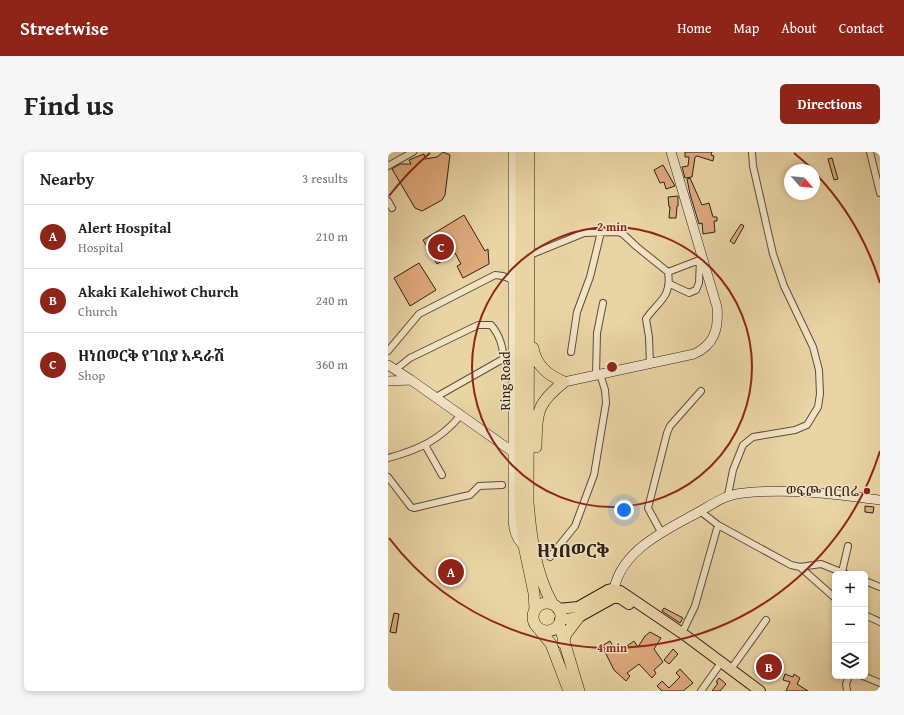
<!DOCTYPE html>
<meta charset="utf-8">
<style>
:root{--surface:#fff;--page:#f6f6f6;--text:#222;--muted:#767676;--line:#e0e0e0;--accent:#8f2418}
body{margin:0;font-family:"Gentium Book Plus","Noto Serif Ethiopic",serif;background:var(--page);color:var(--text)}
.controls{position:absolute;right:12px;bottom:12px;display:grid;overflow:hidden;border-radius:6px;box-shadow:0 2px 6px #0003}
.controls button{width:36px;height:36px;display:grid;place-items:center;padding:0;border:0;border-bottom:1px solid var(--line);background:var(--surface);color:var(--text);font:20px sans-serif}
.compass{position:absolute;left:396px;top:12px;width:36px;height:36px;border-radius:50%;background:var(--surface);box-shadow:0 2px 6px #0003;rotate:118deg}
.you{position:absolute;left:236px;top:358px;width:14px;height:14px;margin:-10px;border:3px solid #fff;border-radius:50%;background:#1a73e8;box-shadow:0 0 0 6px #1a73e833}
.badge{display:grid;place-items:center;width:26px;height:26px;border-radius:50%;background:var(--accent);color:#fff;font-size:13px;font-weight:700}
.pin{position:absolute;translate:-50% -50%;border:2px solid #fff;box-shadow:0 1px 4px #0006}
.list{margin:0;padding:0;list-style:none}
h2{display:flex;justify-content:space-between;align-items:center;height:52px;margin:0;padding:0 16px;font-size:17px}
h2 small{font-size:13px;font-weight:400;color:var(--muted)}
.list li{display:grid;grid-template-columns:26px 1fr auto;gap:12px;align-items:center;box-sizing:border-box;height:64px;padding:0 16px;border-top:1px solid var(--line)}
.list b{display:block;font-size:15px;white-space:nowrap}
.list p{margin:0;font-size:13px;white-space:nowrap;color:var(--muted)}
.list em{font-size:13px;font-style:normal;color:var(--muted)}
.icon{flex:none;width:22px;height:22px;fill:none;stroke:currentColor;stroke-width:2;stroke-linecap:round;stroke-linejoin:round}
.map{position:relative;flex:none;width:492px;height:539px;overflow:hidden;border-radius:6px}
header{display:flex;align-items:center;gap:24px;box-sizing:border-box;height:56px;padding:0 20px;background:var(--accent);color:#fff}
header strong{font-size:19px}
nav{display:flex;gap:22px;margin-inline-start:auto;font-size:14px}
.intro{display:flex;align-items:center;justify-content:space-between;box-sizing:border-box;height:96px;padding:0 24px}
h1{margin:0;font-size:28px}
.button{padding:10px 18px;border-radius:6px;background:var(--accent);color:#fff;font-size:14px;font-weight:700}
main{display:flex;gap:24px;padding:0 24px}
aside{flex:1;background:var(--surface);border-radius:6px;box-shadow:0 2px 6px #0003}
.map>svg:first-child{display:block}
.building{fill:#dfaa7d;stroke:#2e2019}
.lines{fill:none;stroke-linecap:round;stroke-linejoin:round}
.street-casing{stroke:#5d4d3c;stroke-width:8}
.secondary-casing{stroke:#2e2019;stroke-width:10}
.primary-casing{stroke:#2e2019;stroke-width:12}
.highway-casing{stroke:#2e2019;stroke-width:12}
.street{stroke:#f1e3c4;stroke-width:6}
.secondary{stroke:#f1e3c4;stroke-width:9}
.primary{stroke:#e9d4a4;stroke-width:10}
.highway{stroke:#e9d4a4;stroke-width:11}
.ring{fill:none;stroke:#8f2418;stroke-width:2}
.poi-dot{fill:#8f2418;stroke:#f1e3c4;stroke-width:1.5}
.labels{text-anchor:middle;stroke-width:3;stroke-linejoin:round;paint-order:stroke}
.street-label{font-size:14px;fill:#2e2019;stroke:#f1e3c4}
.poi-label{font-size:14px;fill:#2e2019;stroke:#f1e3c4;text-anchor:end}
.district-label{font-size:18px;font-weight:bold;fill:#2e2019;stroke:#f1e3c4}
.centre{fill:#8f2418;stroke:#f1e3c4;stroke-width:2}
.ring-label{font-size:12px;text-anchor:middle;font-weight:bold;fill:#8f2418;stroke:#f1e3c4;stroke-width:3;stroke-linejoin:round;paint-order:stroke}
</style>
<header>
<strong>Streetwise</strong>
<nav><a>Home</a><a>Map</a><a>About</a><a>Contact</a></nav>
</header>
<div class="intro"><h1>Find us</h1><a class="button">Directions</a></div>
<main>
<aside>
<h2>Nearby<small>3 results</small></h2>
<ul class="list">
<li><span class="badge">A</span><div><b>Alert Hospital</b><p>Hospital</p></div><em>210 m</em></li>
<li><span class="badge">B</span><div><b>Akaki Kalehiwot Church</b><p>Church</p></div><em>240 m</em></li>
<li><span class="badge">C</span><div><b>ዘነበወርቅ የገበያ አዳራሽ</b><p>Shop</p></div><em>360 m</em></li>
</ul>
</aside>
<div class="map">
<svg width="492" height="539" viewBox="0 0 492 539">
<rect width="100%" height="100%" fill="#e9d4a4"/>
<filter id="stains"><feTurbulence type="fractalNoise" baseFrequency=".005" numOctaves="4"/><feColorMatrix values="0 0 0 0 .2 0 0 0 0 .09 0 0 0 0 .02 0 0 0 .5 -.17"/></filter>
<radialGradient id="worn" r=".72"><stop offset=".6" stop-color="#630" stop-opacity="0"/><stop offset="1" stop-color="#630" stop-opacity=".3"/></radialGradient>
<path class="building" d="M 55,0 L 62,3 L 57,43 L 54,48 L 34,59 L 27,56 L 4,17 L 12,12 L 23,12 L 21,8 L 36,2 L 37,7 L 49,5 Z
M 297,0 L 324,0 L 323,3 L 326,4 L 325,9 L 309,4 L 307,5 L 304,25 L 297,26 L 294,15 L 300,14 L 301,5 L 297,5 Z
M 444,6 L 450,27 L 446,28 L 440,7 Z
M 275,13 L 287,34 L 278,37 L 276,30 L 272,31 L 266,18 Z
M 302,26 L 314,53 L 321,51 L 325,65 L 329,65 L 329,69 L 326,69 L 327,80 L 315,82 L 314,71 L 311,72 L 302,42 L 299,27 Z
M 290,44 L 290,54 L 289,54 L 288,66 L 281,66 L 282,55 L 281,55 L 280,45 Z
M 76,63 L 97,99 L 100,97 L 101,112 L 75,126 L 69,114 L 73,112 L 67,101 L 49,112 L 35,88 Z
M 353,72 L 356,74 L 346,92 L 342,89 Z
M 31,111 L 48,138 L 22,154 L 6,126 Z
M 477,354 L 486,355 L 485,361 L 477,360 Z
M 276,456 L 295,466 L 292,471 L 274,459 Z
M 6,461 L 11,462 L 8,481 L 2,480 Z
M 262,480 L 273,486 L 266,497 L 275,510 L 266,518 L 268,521 L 264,526 L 251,512 L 239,521 L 242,524 L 238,529 L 226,518 L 214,494 L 222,489 L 229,501 L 246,489 L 250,495 L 257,484 Z
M 285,497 L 290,502 L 281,512 L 276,508 Z
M 292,517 L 305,531 L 295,539 L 274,539 L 269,534 L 274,529 L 281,536 L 292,525 L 288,521 Z
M 397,522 L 405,525 L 406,522 L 412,526 L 409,532 L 420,539 L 398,539 L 402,530 L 395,528 Z
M 331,526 L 338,532 L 332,539 L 324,539 L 330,531 L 328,530 Z"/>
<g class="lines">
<g class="street-casing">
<path id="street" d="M 482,0 L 492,41
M 0,14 L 25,0
M 0,49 L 4,56
M 142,103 L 196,81 L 230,80 L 235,82 L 249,95 L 280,120 C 284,146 270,149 258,167 L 261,185 L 262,212
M 280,120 L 314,107
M 282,132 L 301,141 L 308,138 L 311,131 L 312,108
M 0,199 L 31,162 L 107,123 L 115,124 L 125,128
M 183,200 L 189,160 L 202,125 L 213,80
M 7,218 L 22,206 L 59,188 L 90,173 L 103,173 C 111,182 116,196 115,207 L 48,245
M 208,223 L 209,181 L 215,151
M 37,293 L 54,323
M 0,306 C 30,298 52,288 72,264
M 0,325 L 23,355 L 26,356 L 77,344 L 82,343 L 91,334 L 114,333
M 340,343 L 345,318 L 355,293 L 365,285 L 407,278 L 419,273 L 430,255 L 432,242 L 431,218 L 425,195 L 396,134 L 385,102 L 365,14 L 364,0
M 312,359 L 330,373 L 403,413 L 412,415 L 433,412 L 458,422
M 273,380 L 260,356 L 279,281 L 282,274 L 313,239
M 162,405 L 187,374 L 206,323 L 218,251 L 217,238 L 212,222
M 412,415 L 447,446
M 454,420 L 460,394
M 477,429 L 492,435
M 477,463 L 492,470
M 294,481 L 307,454 L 330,373
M 343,517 L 378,468
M 475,524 L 492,531
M 313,539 L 330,515
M 459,539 L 458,532 L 461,524"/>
</g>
<g class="secondary-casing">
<path id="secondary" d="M 125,0 L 125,355 C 125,369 124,384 136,394
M 0,213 L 23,228 L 125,300
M 0,229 L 23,228
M 176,230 L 306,202 C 326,193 331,177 329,155 L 283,0
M 225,444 C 229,400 276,379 309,361 C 325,352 338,342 356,341 C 402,336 446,342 492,348"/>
</g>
<g class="primary-casing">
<path id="primary" d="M 170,457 L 190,455 L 220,438 L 225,437 L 232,439 L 294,481 L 372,539
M 172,468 L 191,465 L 225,446 L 232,446 L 241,452"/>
</g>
<g class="highway-casing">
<path id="highway" d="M 133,0 L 132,353 L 136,394 L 146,441 L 147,457
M 141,0 L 140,350 C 143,385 147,420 164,451
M 145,196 C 148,214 160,223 176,230
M 148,295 C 149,260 148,252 176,230
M145 465a14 14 0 1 1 28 0a14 14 0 1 1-28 0Z
M 171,472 L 191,539
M 150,476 L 163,492 L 181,539
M 175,491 L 178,482 L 191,465"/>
</g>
<use href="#street" class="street"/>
<use href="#secondary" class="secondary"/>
<use href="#primary" class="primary"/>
<use href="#highway" class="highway"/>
</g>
<g class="ring">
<circle cx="224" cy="215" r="140"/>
<path d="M492 299A281 281 0 0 1 1 386M1 44A281 281 0 0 1 42 1M406 1A281 281 0 0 1 423 16M426 20A281 281 0 0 1 492 131"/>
</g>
<circle class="poi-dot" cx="479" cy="339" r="4"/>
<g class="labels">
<g class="street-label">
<text transform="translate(117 229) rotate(-90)" y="5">Ring Road</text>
</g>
<g class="poi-label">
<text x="471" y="344">ወፍጮ በርበሬ</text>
</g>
<g class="district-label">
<text x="185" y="405">ዘነበወርቅ</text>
</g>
</g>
<circle cx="224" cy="215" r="6" class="centre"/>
<g class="ring-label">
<text x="224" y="79">2 min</text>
<text x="224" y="500">4 min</text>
</g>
<rect width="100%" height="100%" filter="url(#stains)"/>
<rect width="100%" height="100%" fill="url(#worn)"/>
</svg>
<div class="controls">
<button>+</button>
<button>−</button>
<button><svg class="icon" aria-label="layers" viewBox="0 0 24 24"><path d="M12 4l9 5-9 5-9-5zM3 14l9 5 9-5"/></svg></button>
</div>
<svg class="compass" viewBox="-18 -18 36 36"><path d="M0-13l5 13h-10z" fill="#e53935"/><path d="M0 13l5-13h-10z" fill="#767676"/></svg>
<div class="you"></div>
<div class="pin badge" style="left:63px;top:420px">A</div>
<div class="pin badge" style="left:381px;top:515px">B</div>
<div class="pin badge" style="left:53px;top:95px">C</div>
</div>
</main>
